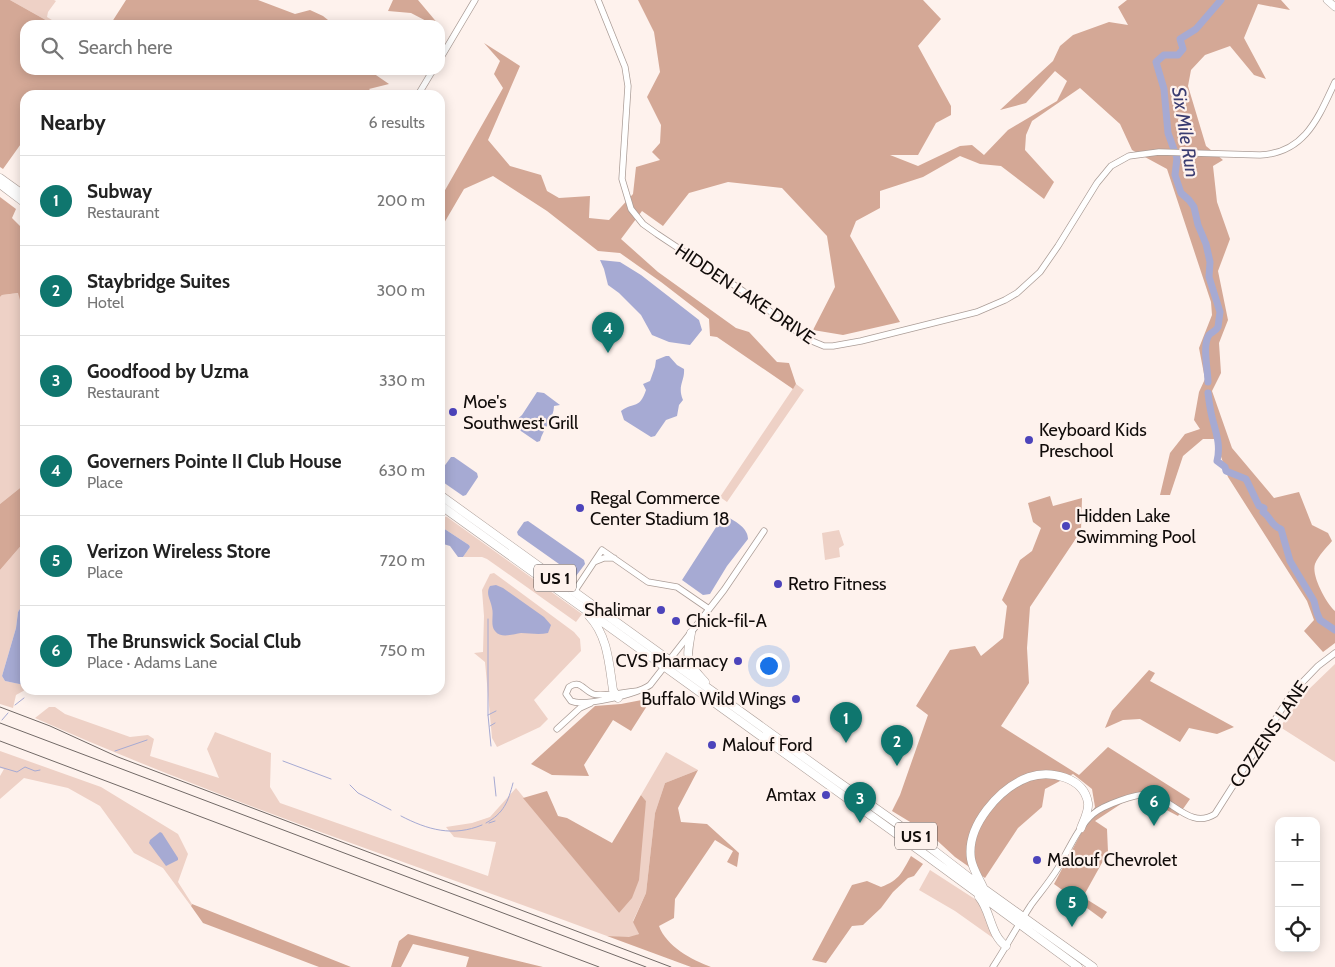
<!DOCTYPE html>
<meta charset="utf-8">
<style>
:root{--surface:#fff;--page:#f2f2f2;--text:#222;--muted:#767676;--line:#e0e0e0;--accent:#0f766e}
body{margin:0;font-family:Cabin,sans-serif;background:var(--page);color:var(--text)}
.controls{position:absolute;right:15px;bottom:15px;display:grid;overflow:hidden;border-radius:10px;box-shadow:0 2px 12px #0003}
.controls button{width:45px;height:45px;display:grid;place-items:center;padding:0;border:0;border-bottom:1px solid var(--line);background:var(--surface);color:var(--text);font:25px sans-serif}
.you{position:absolute;left:768px;top:665px;width:18px;height:18px;margin:-12px;border:4px solid #fff;border-radius:50%;background:#1a73e8;box-shadow:0 0 0 8px #1a73e833}
.badge{display:grid;place-items:center;width:32px;height:32px;border-radius:50%;background:var(--accent);color:#fff;font-size:16px;font-weight:700}
.pin{position:absolute;translate:-50% -41px;filter:drop-shadow(0 1px 2px #0008)}
.pin::after{content:'';position:absolute;top:26px;width:18px;height:15px;background:inherit;clip-path:polygon(0 0,100% 0,50% 100%)}
.list{margin:0;padding:0;list-style:none}
h2{display:flex;justify-content:space-between;align-items:center;height:65px;margin:0;padding:0 20px;font-size:21px}
h2 small{font-size:16px;font-weight:400;color:var(--muted)}
.list li{display:grid;grid-template-columns:32px 1fr auto;gap:15px;align-items:center;box-sizing:border-box;height:90px;padding:0 20px;border-top:1px solid var(--line)}
.list b{display:block;font-size:19px;white-space:nowrap}
.list p{margin:0;font-size:16px;white-space:nowrap;color:var(--muted)}
.list em{font-size:16px;font-style:normal;color:var(--muted)}
.icon{flex:none;width:28px;height:28px;fill:none;stroke:currentColor;stroke-width:2;stroke-linecap:round;stroke-linejoin:round}
.map{position:relative;flex:none;width:1335px;height:967px;overflow:hidden}
.search{position:absolute;background:var(--surface);box-shadow:0 2px 12px #0003;left:20px;top:20px;width:425px;height:55px;display:flex;align-items:center;gap:12px;box-sizing:border-box;padding:0 18px;border-radius:15px;color:var(--muted);font-size:19px}
.panel{position:absolute;background:var(--surface);box-shadow:0 2px 12px #0003;left:20px;top:90px;width:425px;height:605px;border-radius:15px}
.map>svg:first-child{display:block}
.green{fill:#eed1c6}
.forest{fill:#d4a896}
.water{fill:#a6aad3}
.lines{fill:none;stroke-linecap:round;stroke-linejoin:round}
.stream{stroke:#a6aad3;stroke-width:1}
.river{stroke:#a6aad3;stroke-width:7}
.minor-casing{stroke:#ab9d97;stroke-width:7}
.major-casing{stroke:#ab9d97;stroke-width:8}
.highway-casing{stroke:#ab9d97;stroke-width:9}
.minor{stroke:#fff;stroke-width:5.5}
.major{stroke:#fff;stroke-width:7}
.highway{stroke:#fff;stroke-width:8}
.rail{stroke:#716966;stroke-width:1}
.poi-dot{fill:#4c44bb;stroke:#fef2ed;stroke-width:2}
.labels{text-anchor:middle;stroke-width:4.5;stroke-linejoin:round;paint-order:stroke}
.shield{fill:#fef2ed;stroke:#58514e;stroke-width:1}
.shield-label{font-size:16px;font-weight:bold;fill:#110c0a}
.street-label{font-size:18px;fill:#110c0a;stroke:#fef2ed}
.poi-label{font-size:18px;fill:#110c0a;stroke:#fef2ed;text-anchor:start}
.water-label{font-size:19px;font-style:italic;fill:#3a3c71;stroke:#fef2ed}
</style>
<div class="map">
<svg width="1335" height="967" viewBox="0 0 1335 967">
<rect width="100%" height="100%" fill="#fef2ed"/>
<path class="green" d="M 10,0 L 54,0 L 56,1 L 48,12 L 47,17 L 60,25 L 51,25 L 51,23 Z
M 19,293 L 25,317 L 25,484 L 0,504 L 0,297 L 2,295 Z
M 796,384 L 804,390 L 727,502 L 720,497 Z
M 440,516 L 447,517 L 582,614 L 576,622 L 487,559 L 482,557 L 463,557 L 470,547 L 469,545 L 440,526 Z
M 839,530 L 844,545 L 839,548 L 840,557 L 825,560 L 822,533 Z
M 25,541 L 25,601 L 18,612 L 16,628 L 2,676 L 5,681 L 25,685 L 25,690 L 16,695 L 13,708 L 0,704 L 0,570 Z
M 494,573 L 574,632 L 580,639 L 581,651 L 534,700 L 548,719 L 540,727 L 497,747 L 492,738 L 485,662 L 474,653 L 483,652 L 484,616 L 482,590 L 490,574 Z
M 1335,664 L 1335,762 L 1280,727 L 1306,692 Z
M 49,707 L 55,707 L 65,714 L 130,737 L 148,735 L 154,739 L 150,756 L 219,778 L 207,749 L 215,732 L 271,753 L 270,787 L 280,803 L 488,876 L 496,842 L 454,837 L 446,827 L 472,823 L 490,817 L 516,788 L 619,913 L 646,801 L 641,795 L 666,752 L 698,770 L 665,783 L 655,813 L 646,893 L 633,921 L 639,934 L 629,938 L 607,936 C 416,865 221,801 35,718 Z
M 0,751 L 101,787 L 178,834 L 188,854 L 178,882 L 192,904 L 191,906 L 163,868 L 134,853 L 100,806 L 68,788 L 24,778 L 0,799 L 0,776 L 4,769 L 0,768 Z
M 930,870 L 981,903 L 993,938 L 955,911 L 919,890 Z"/>
<path class="forest" d="M 0,0 L 10,0 L 51,23 L 51,25 L 25,25 L 25,70 L 375,70 L 373,73 L 389,84 L 369,89 L 375,95 L 25,95 L 25,143 L 23,141 L 3,169 L 0,167 Z
M 126,0 L 258,0 L 295,14 L 310,10 L 323,16 L 333,24 L 332,25 L 110,25 Z
M 393,0 L 418,0 L 439,25 L 434,25 L 411,13 L 388,11 Z
M 638,0 L 923,0 L 941,19 L 918,46 L 951,106 L 951,115 L 936,123 L 918,155 L 890,155 L 918,166 L 960,146 L 972,145 L 984,155 L 1008,130 L 1057,101 L 1067,81 L 1055,71 L 1026,103 L 1000,110 L 1053,61 L 1060,46 L 1073,35 L 1109,22 L 1128,25 L 1118,7 L 1127,0 L 1281,0 L 1290,10 L 1258,4 L 1244,38 L 1266,79 L 1254,75 L 1230,46 L 1205,55 L 1191,70 L 1188,86 L 1206,146 L 1223,160 L 1213,166 L 1217,202 L 1230,239 L 1218,271 L 1228,320 L 1219,343 L 1221,373 L 1212,391 L 1232,448 L 1274,498 L 1299,492 L 1312,525 L 1328,533 L 1332,541 C 1327,547 1318,556 1315,564 C 1311,576 1327,604 1335,611 L 1335,643 L 1323,652 L 1304,631 L 1314,620 L 1307,601 L 1228,477 L 1215,439 L 1203,439 L 1183,456 L 1170,495 L 1160,495 L 1170,453 L 1185,434 L 1200,429 L 1194,420 L 1199,392 L 1205,379 L 1199,348 L 1212,315 L 1211,302 L 1167,169 L 1132,150 L 1120,124 L 1080,88 L 1032,121 L 1026,135 L 1025,150 L 1054,182 L 1044,199 L 1001,166 L 980,164 L 960,156 L 923,177 L 880,191 L 880,208 L 856,221 L 850,236 L 900,322 L 843,335 L 813,330 L 835,287 L 827,236 L 782,188 L 728,182 L 689,193 L 663,226 L 642,211 L 621,239 L 658,272 L 736,328 L 749,332 L 777,362 L 789,363 L 796,384 L 793,389 L 717,337 L 710,336 L 709,319 L 661,282 L 620,253 L 598,251 L 547,211 L 493,176 L 464,189 L 440,230 L 440,199 L 503,88 L 494,74 L 500,61 L 484,43 L 520,66 L 488,140 L 510,166 L 541,175 L 547,191 L 559,198 L 590,196 L 589,218 L 609,220 L 633,194 L 636,167 L 660,160 L 652,152 L 660,143 L 661,125 L 647,97 L 660,72 L 654,32 Z
M 0,197 L 16,209 L 12,218 L 25,231 L 25,317 L 18,293 L 2,295 L 0,297 Z
M 25,484 L 25,541 L 0,570 L 0,504 Z
M 1050,496 L 1053,506 L 1082,498 L 1081,531 L 1030,607 L 1027,648 L 1029,683 L 1001,726 L 1079,775 L 1108,747 L 1190,799 L 1178,816 L 1136,794 L 1095,821 L 1107,829 L 1108,852 L 1083,897 L 1107,912 L 1102,919 L 1054,884 L 1095,807 L 1092,789 L 1073,774 L 1045,789 L 1042,807 L 1018,828 L 985,878 L 955,857 L 930,834 L 892,811 L 900,795 L 928,715 L 916,706 L 950,650 L 975,646 L 981,656 L 1003,638 L 1007,606 L 1002,600 L 1020,560 L 1032,551 L 1041,528 L 1033,522 L 1028,503 Z
M 1149,670 L 1155,673 L 1150,681 L 1234,727 L 1217,734 L 1189,728 L 1180,742 L 1140,719 L 1123,720 L 1105,728 L 1112,711 Z
M 652,698 L 631,731 L 613,720 L 584,765 L 589,776 L 552,775 L 531,764 L 595,706 L 621,704 Z
M 698,770 L 678,808 L 681,822 L 707,824 L 739,853 L 737,867 L 727,862 L 733,851 L 715,840 L 675,899 L 674,918 L 659,926 C 666,946 692,960 711,967 L 691,967 L 607,936 L 629,937 L 639,934 L 633,922 L 646,893 L 655,813 L 665,783 Z
M 547,791 L 558,816 L 567,818 L 612,843 L 641,795 L 646,801 L 639,880 L 632,898 L 619,913 L 523,798 Z
M 911,856 L 923,864 L 914,876 L 908,878 L 893,892 L 881,908 L 863,925 L 852,926 L 826,963 L 812,960 L 852,885 L 867,881 L 881,887 C 900,880 902,872 911,856 Z
M 192,904 L 351,967 L 319,967 L 203,923 L 191,906 Z
M 408,934 L 543,967 L 466,967 L 469,957 L 413,944 L 401,967 L 391,967 L 399,941 Z"/>
<path class="water" d="M 600,260 L 620,262 L 641,275 L 699,320 L 702,330 L 690,345 L 669,342 L 652,335 L 641,315 L 619,293 L 608,285 L 604,269 Z
M 666,356 L 669,356 L 677,365 L 684,369 C 685,381 677,386 683,400 L 679,405 L 677,416 L 666,420 L 655,436 L 651,437 L 624,420 L 621,411 C 635,401 639,410 646,390 L 643,384 L 650,381 L 655,367 L 656,360 Z
M 537,392 L 544,393 L 560,405 L 554,406 C 554,418 543,429 540,441 L 537,442 L 515,427 L 513,423 L 522,415 Z
M 451,457 L 454,457 L 477,473 L 478,477 L 466,495 L 463,496 L 440,480 L 440,472 Z
M 723,517 L 728,517 C 736,522 748,528 748,539 L 727,566 L 710,594 L 703,595 L 682,580 L 720,521 Z
M 528,521 L 584,560 L 585,564 L 576,576 L 518,535 L 517,532 L 524,522 Z
M 440,526 L 469,545 L 470,547 L 463,557 L 458,557 L 450,546 L 440,543 Z
M 496,585 L 503,588 L 544,617 L 551,625 L 548,633 C 538,635 530,633 521,633 C 513,634 501,639 495,631 C 490,625 494,615 492,608 C 491,600 485,594 490,586 Z
M 25,601 L 25,685 L 24,685 L 5,681 L 2,676 L 16,628 L 18,612 Z
M 160,832 L 162,833 L 178,858 L 178,860 L 166,866 L 149,843 L 150,840 Z"/>
<g class="lines">
<path class="stream" d="M 488,619 L 488,715 L 491,746
M 15,705 L 24,698
M 488,715 L 496,711
M 2,720 L 8,713
M 490,726 L 495,723
M 115,751 L 147,740
M 283,761 L 331,779
M 0,767 L 17,772 L 25,767 L 35,771 L 40,770
M 494,777 L 496,796
M 350,785 L 358,793 L 391,810
M 401,816 C 428,830 453,837 482,825
M 486,823 C 504,813 508,802 513,783
M 489,823 L 495,821"/>
<path class="river" d="M 1208,382 C 1208,370 1202,345 1209,335 C 1212,332 1216,331 1218,327 L 1220,312 L 1209,277 L 1210,262 L 1206,244 L 1198,225 L 1194,207 L 1189,200 L 1181,193 L 1175,175 L 1177,158 L 1168,133 L 1164,89 L 1156,62 L 1164,55 L 1178,55 L 1183,49 L 1180,39 L 1196,29 L 1221,0
M 1208,393 C 1209,401 1210,409 1212,417 C 1216,433 1221,445 1217,461 L 1225,467 L 1226,471 L 1246,479 L 1259,506 L 1264,508 L 1263,512 C 1271,517 1271,526 1281,529 L 1290,561 L 1314,601 L 1317,613 L 1320,620 L 1335,630"/>
<g class="minor-casing">
<path id="minor" d="M 598,0 L 625,67 L 628,86 L 622,179 L 631,209 L 643,224 L 657,234 L 743,291 L 807,339 L 824,346 L 833,346 L 861,341 L 977,312 L 1005,300 L 1017,293 L 1040,272 L 1058,246 L 1097,183 L 1111,166 L 1129,156 L 1159,152 L 1260,155 C 1305,153 1318,118 1335,82
M 440,59 L 475,0
M 418,95 L 433,70
M 594,562 L 604,558 L 614,558
M 574,592 L 602,550 L 648,582 L 677,587 L 709,609
M 637,691 C 627,692 601,697 593,694 C 583,690 580,679 569,687 L 566,694 L 571,701 C 584,707 637,694 650,685 L 724,590 L 764,531
M 557,729 L 580,708 L 591,703
M 993,967 C 1006,947 1018,925 1031,905 C 1040,893 1050,881 1058,868 C 1068,851 1078,827 1093,814 C 1102,806 1138,792 1150,795 C 1173,799 1190,830 1215,814 L 1292,693 L 1318,666 L 1335,653"/>
</g>
<g class="major-casing">
<path id="major" d="M 1327,0 L 1335,7"/>
</g>
<g class="highway-casing">
<path id="highway" d="M 0,178 L 25,196
M 0,184 L 25,203
M 440,495 L 837,781 L 919,839 L 984,889 L 1093,967
M 440,505 L 923,853 L 1078,967
M 589,616 C 608,636 609,664 613,690 L 618,698
M 691,633 C 686,661 686,661 705,682
M 983,887 C 979,878 973,870 971,859 C 966,826 999,788 1029,777 C 1050,770 1084,777 1088,803 C 1089,811 1084,820 1081,828
M 979,897 C 991,911 990,935 1006,946"/>
</g>
<use href="#minor" class="minor"/>
<use href="#major" class="major"/>
<use href="#highway" class="highway"/>
<path class="rail" d="M 0,707 L 50,726 L 118,757 L 671,967
M 0,723 L 646,967
M 0,741 L 599,967"/>
</g>
<g class="poi-dot">
<circle cx="453" cy="412" r="5"/>
<circle cx="1029" cy="440" r="5"/>
<circle cx="580" cy="508" r="5"/>
<circle cx="1066" cy="526" r="5"/>
<circle cx="778" cy="584" r="5"/>
<circle cx="661" cy="610" r="5"/>
<circle cx="676" cy="621" r="5"/>
<circle cx="738" cy="661" r="5"/>
<circle cx="796" cy="699" r="5"/>
<circle cx="712" cy="745" r="5"/>
<circle cx="826" cy="795" r="5"/>
<circle cx="1037" cy="860" r="5"/>
</g>
<g class="labels">
<g class="shield">
<rect x="534" y="564.5" width="42" height="27" rx="4"/>
<rect x="895" y="822.5" width="42" height="27" rx="4"/>
</g>
<g class="shield-label">
<text x="555" y="584">US 1</text>
<text x="916" y="842">US 1</text>
</g>
<g class="street-label">
<text transform="translate(745 294) rotate(34)" y="6">HIDDEN LAKE DRIVE</text>
<text transform="translate(1269 734) rotate(-56)" y="6">COZZENS LANE</text>
</g>
<g class="poi-label">
<text x="463" y="408">Moe's<tspan x="463" dy="21">Southwest Grill</tspan></text>
<text x="1039" y="436">Keyboard Kids<tspan x="1039" dy="21">Preschool</tspan></text>
<text x="590" y="504">Regal Commerce<tspan x="590" dy="21">Center Stadium 18</tspan></text>
<text x="1076" y="522">Hidden Lake<tspan x="1076" dy="21">Swimming Pool</tspan></text>
<text x="788" y="590">Retro Fitness</text>
<text x="651" y="616" text-anchor="end">Shalimar</text>
<text x="686" y="627">Chick-fil-A</text>
<text x="728" y="667" text-anchor="end">CVS Pharmacy</text>
<text x="786" y="705" text-anchor="end">Buffalo Wild Wings</text>
<text x="722" y="751">Malouf Ford</text>
<text x="816" y="801" text-anchor="end">Amtax</text>
<text x="1047" y="866">Malouf Chevrolet</text>
</g>
<g class="water-label">
<text transform="translate(1186 132) rotate(81)" y="7">Six Mile Run</text>
</g>
</g>
</svg>
<div class="controls">
<button>+</button>
<button>−</button>
<button><svg class="icon" aria-label="locate" viewBox="0 0 24 24"><circle cx="12" cy="12" r="6"/><path d="M12 2v4M12 18v4M2 12h4M18 12h4"/></svg></button>
</div>
<div class="you"></div>
<div class="pin badge" style="left:846px;top:743px">1</div>
<div class="pin badge" style="left:897px;top:766px">2</div>
<div class="pin badge" style="left:860px;top:823px">3</div>
<div class="pin badge" style="left:608px;top:353px">4</div>
<div class="pin badge" style="left:1072px;top:927px">5</div>
<div class="pin badge" style="left:1154px;top:826px">6</div>
<div class="search"><svg class="icon" aria-label="search" viewBox="0 0 24 24"><circle cx="10" cy="10" r="6"/><path d="M15 15l6 6"/></svg>Search here</div>
<section class="panel">
<h2>Nearby<small>6 results</small></h2>
<ul class="list">
<li><span class="badge">1</span><div><b>Subway</b><p>Restaurant</p></div><em>200 m</em></li>
<li><span class="badge">2</span><div><b>Staybridge Suites</b><p>Hotel</p></div><em>300 m</em></li>
<li><span class="badge">3</span><div><b>Goodfood by Uzma</b><p>Restaurant</p></div><em>330 m</em></li>
<li><span class="badge">4</span><div><b>Governers Pointe II Club House</b><p>Place</p></div><em>630 m</em></li>
<li><span class="badge">5</span><div><b>Verizon Wireless Store</b><p>Place</p></div><em>720 m</em></li>
<li><span class="badge">6</span><div><b>The Brunswick Social Club</b><p>Place · Adams Lane</p></div><em>750 m</em></li>
</ul>
</section>
</div>
